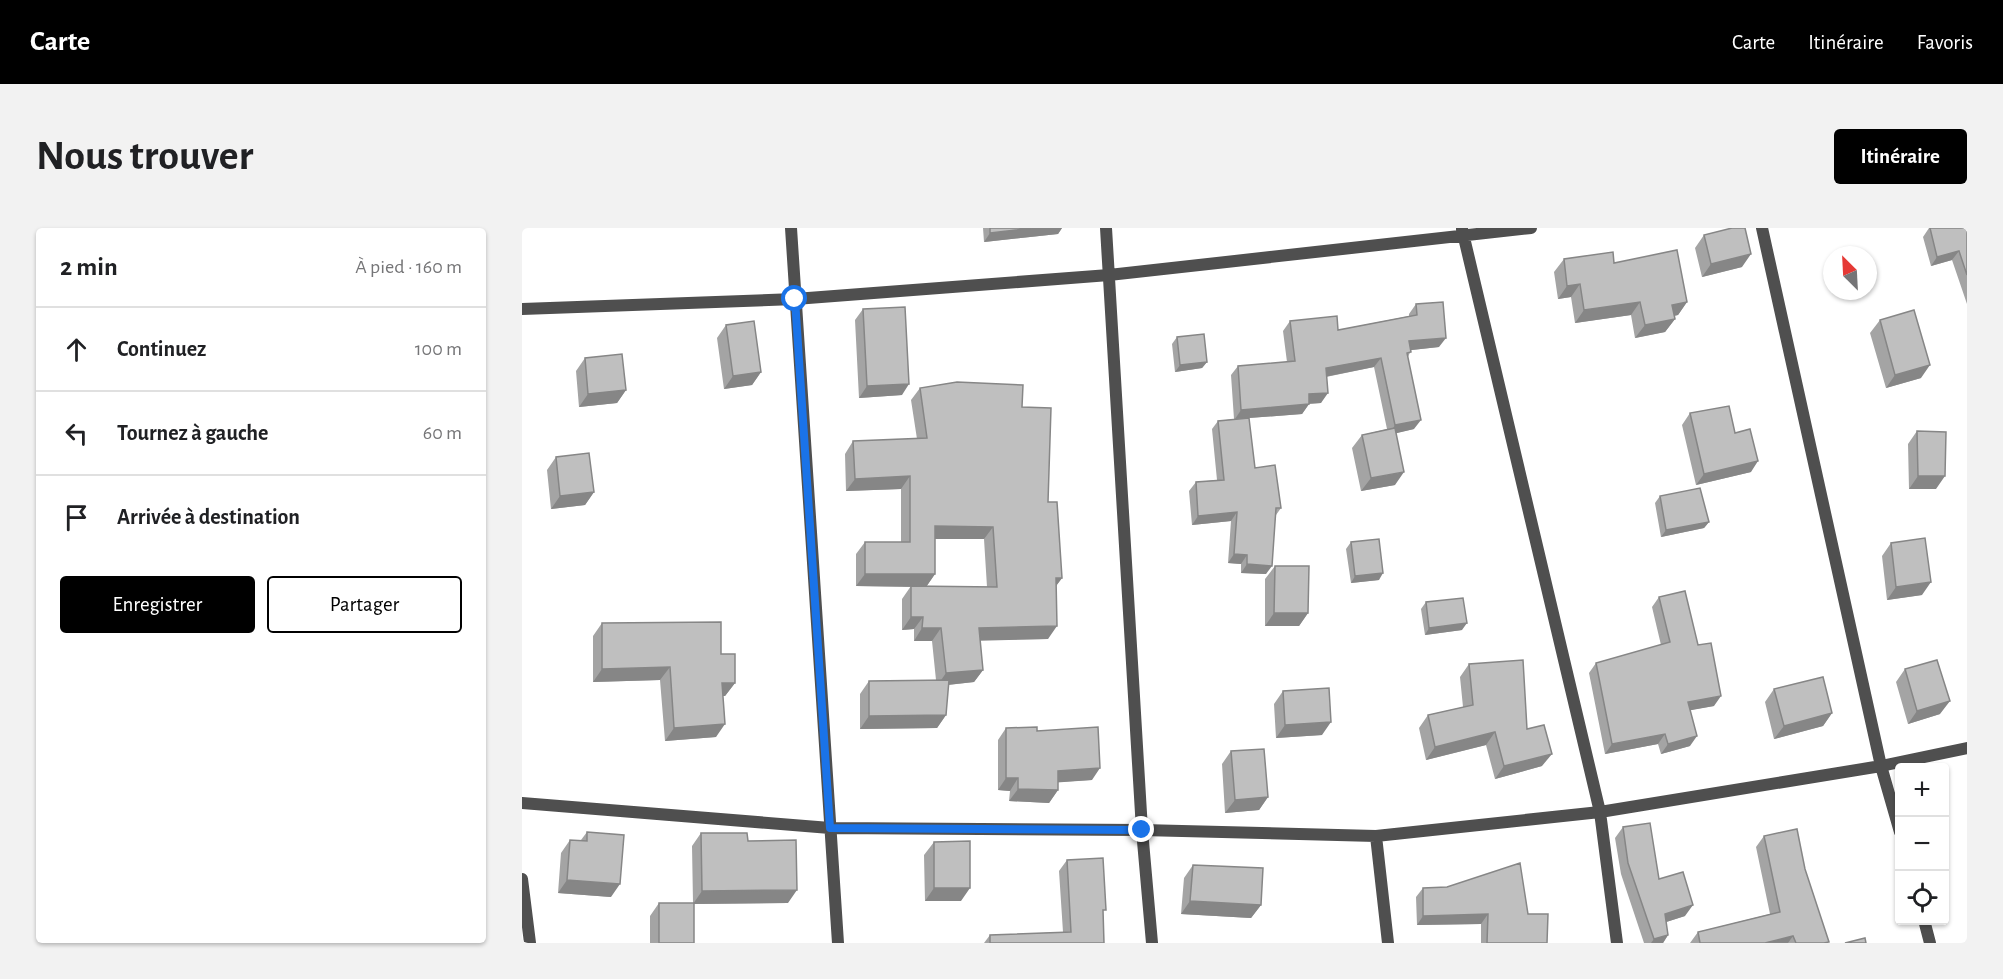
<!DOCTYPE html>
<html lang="fr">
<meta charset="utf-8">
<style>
:root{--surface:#fff;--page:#f2f2f2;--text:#202124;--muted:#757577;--line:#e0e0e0;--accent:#000}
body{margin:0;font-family:"Alegreya Sans",sans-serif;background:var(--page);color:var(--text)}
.controls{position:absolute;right:18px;bottom:18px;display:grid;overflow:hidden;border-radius:6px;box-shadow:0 2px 4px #0004}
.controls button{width:54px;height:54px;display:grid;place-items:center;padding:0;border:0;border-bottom:2px solid var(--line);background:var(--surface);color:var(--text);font:30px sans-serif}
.compass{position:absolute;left:1301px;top:18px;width:54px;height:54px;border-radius:50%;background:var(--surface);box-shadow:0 2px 4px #0004;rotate:336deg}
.stop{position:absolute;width:18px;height:18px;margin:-14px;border:4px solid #1a73e8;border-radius:50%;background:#fff}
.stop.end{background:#1a73e8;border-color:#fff;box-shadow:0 2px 6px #0008}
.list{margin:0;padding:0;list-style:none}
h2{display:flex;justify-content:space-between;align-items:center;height:78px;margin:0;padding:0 24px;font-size:26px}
h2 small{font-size:20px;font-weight:400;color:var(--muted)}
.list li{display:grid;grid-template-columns:39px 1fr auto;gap:18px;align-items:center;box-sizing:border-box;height:84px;padding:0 24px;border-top:2px solid var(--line)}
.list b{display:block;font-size:22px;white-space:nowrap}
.list em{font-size:20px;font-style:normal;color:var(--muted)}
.actions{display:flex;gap:12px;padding:18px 24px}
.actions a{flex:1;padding:14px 0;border:2px solid var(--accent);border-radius:6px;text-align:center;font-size:21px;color:var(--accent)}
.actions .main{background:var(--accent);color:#fff}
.icon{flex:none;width:33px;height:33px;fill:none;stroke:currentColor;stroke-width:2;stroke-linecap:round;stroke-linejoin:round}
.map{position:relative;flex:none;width:1445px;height:715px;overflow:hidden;border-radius:6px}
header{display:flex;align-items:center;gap:36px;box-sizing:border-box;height:84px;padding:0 30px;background:var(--accent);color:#fff}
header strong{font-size:28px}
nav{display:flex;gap:33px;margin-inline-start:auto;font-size:21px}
.intro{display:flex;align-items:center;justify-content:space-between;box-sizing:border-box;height:144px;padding:0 36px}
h1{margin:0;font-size:42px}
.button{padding:15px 27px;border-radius:6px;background:var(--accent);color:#fff;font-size:21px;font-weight:700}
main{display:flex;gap:36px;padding:0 36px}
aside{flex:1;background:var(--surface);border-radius:6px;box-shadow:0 2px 4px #0004}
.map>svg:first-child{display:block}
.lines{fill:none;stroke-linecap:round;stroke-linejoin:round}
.street{stroke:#4f4f4f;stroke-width:12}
.wall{fill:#a4a4a4;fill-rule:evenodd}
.shaded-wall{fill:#868686}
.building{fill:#bfbfbf;stroke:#868686;stroke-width:1.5}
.route{stroke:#1a73e8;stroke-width:8}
</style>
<header>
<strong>Carte</strong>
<nav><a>Carte</a><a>Itinéraire</a><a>Favoris</a></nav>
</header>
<div class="intro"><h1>Nous trouver</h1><a class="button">Itinéraire</a></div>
<main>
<aside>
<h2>2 min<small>À pied · 160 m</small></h2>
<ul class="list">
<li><svg class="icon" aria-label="ahead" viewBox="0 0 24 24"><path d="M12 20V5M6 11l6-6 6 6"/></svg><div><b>Continuez</b></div><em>100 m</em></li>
<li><svg class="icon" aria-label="left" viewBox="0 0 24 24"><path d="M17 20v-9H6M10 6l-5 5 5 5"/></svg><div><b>Tournez à gauche</b></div><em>60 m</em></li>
<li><svg class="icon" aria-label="arrive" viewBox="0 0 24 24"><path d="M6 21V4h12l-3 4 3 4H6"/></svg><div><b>Arrivée à destination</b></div></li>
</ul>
<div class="actions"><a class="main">Enregistrer</a><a>Partager</a></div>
</aside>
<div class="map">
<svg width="1445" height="715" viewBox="0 0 1445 715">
<rect width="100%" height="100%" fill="#fff"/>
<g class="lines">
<path class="street" d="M 269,0 L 316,715
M 584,0 L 620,602 L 630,715
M 1240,0 L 1359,538 L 1378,604
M 940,1 L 1078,584 L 1095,715
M 0,81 L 273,71 L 587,47 L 1009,0
M 0,575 L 308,600 L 620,602 L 854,608 L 1078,584 L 1359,538 L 1445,520
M 854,608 L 866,715
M 0,651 L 8,715
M 1402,692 L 1408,715"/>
</g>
<path class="wall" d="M 461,0 L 540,0 L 536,6 L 462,14 Z
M 1407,0 L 1445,0 L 1445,76 L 1430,32 L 1409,38 L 1401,9 Z
M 1182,7 L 1220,39 L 1180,49 L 1173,20 Z
M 1042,31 L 1092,35 L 1165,74 L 1156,87 L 1152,88 L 1153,91 L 1143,104 L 1113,110 L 1109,87 L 1053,95 L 1049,69 L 1036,71 L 1032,44 Z
M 894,76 L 917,119 L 889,122 L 886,129 L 892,201 L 874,205 L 873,257 L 839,263 L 830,220 L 840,207 L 865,201 L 852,139 L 804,149 L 799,175 L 787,176 L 780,186 L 727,190 L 733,240 L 759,280 L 754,287 L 744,346 L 719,345 L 719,336 L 706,335 L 709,293 L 670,297 L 667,263 L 674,254 L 695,252 L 690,201 L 696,193 L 712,191 L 709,147 L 716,138 L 765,134 L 761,103 L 768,93 L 816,102 L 887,88 L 887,86 Z
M 341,81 L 380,167 L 337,170 L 333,92 Z
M 1358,92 L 1399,150 L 1364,160 L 1348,105 Z
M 204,97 L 239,144 L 230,157 L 202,161 L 195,110 Z
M 655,109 L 685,134 L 680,140 L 653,144 L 650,116 Z
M 63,130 L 104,162 L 95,175 L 57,179 L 54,143 Z
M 398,160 L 500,179 L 526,274 L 540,350 L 534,358 L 526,411 L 458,412 L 461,442 L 452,454 L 426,457 L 424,487 L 415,500 L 338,501 L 338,466 L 347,453 L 414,452 L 410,413 L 392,413 L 392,401 L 380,402 L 380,371 L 389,358 L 396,359 L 334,358 L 334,326 L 343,314 L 379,314 L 379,261 L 324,263 L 323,226 L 331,213 L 395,211 L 389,172 ZM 413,311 L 462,311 L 465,359 L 404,359 L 413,346 Z
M 1168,185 L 1213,205 L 1229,244 L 1174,257 L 1160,197 Z
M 1395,203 L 1414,261 L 1387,261 L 1386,216 Z
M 34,229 L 72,264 L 63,277 L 29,281 L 25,242 Z
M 1138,268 L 1187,294 L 1182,300 L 1139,309 L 1133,275 Z
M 829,314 L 857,352 L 829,355 L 824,321 Z
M 1369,315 L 1400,367 L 1365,372 L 1360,328 Z
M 753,338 L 786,385 L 777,398 L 743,398 L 743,351 Z
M 1137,369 L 1176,417 L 1192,478 L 1168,482 L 1168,518 L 1139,526 L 1136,516 L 1083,526 L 1067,445 L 1074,435 L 1139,417 L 1130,379 Z
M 904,374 L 940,402 L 903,407 L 899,381 Z
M 80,395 L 199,426 L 213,455 L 203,468 L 201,468 L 194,509 L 143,513 L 138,452 L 71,454 L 71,408 Z
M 947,436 L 1005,501 L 1020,538 L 973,551 L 964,517 L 904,532 L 897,500 L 906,487 L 941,479 L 938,449 Z
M 1383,441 L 1418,486 L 1386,496 L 1374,454 Z
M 1252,461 L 1310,485 L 1301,498 L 1252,511 L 1243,474 Z
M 761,463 L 800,507 L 754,510 L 752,476 Z
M 484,500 L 515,503 L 570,552 L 536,554 L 536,562 L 527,575 L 487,573 L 488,563 L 476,562 L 476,512 Z
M 709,523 L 746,569 L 737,582 L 703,585 L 700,536 Z
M 1101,599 L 1163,688 L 1144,694 L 1146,707 L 1141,715 L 1122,715 L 1099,646 L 1093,610 Z
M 65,604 L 89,669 L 36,665 L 39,625 L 48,612 L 59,612 Z
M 179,605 L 226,613 L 266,675 L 172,676 L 172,715 L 128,715 L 128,688 L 137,675 L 171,675 L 170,618 Z
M 1242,608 L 1283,641 L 1306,715 L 1168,715 L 1176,704 L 1248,686 L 1234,619 Z
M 412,614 L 439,673 L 403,673 L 402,627 Z
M 545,632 L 581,686 L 582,715 L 462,715 L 468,707 L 541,704 L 537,643 Z
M 671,637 L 739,677 L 729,690 L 659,686 L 662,650 Z
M 901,660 L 1006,686 L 1025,715 L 959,715 L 959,696 L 895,697 L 894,669 Z"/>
<path class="shaded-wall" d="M 511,0 L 540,0 L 536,6 L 462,14 L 468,5 Z
M 1437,23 L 1430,32 L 1409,38 L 1415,29 Z
M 1229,26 L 1220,39 L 1180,49 L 1189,36 Z
M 1058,56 L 1049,69 L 1036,71 L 1045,58 Z
M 1118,74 L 1109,87 L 1053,95 L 1062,82 Z
M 1165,74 L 1156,87 L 1141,90 L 1150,77 Z
M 1153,91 L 1143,104 L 1113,110 L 1123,97 Z
M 924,110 L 917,119 L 881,123 L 887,113 Z
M 859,130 L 852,139 L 797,150 L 804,140 Z
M 685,134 L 680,140 L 653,144 L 658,137 Z
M 1408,137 L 1399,150 L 1364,160 L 1373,147 Z
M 239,144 L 230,157 L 202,161 L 211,148 Z
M 387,156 L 380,167 L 337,170 L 345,158 Z
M 104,162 L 95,175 L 57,179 L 66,166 Z
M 806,165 L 799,175 L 780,176 L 787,166 Z
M 787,176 L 780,186 L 713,191 L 719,182 Z
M 899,192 L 892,201 L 867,207 L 873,197 Z
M 1236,233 L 1229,244 L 1174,257 L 1182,246 Z
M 882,244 L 873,257 L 839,263 L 849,250 Z
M 388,248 L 379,261 L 324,263 L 333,251 Z
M 1396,248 L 1423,248 L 1414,261 L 1387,261 Z
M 72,264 L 63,277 L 29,281 L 38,268 Z
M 715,284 L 709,293 L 670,297 L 676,288 Z
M 1187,294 L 1182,300 L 1139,309 L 1144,302 Z
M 413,298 L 471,299 L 462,311 L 404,311 Z
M 712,326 L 725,327 L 719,336 L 706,335 Z
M 725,336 L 750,338 L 744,346 L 719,345 Z
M 861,345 L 857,352 L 829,355 L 833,348 Z
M 343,346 L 413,346 L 404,359 L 334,358 Z
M 534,350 L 540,350 L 531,362 Z
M 1409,354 L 1400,367 L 1365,372 L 1374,359 Z
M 752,385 L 786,385 L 777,398 L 743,398 Z
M 389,389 L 401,389 L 392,401 L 380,402 Z
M 945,395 L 940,402 L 903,407 L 907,400 Z
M 535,398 L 526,411 L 448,413 L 457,400 Z
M 400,400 L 419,400 L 410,413 L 392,413 Z
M 148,439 L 138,452 L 71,454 L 80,441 Z
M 461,442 L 452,454 L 415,458 L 424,445 Z
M 200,455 L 213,455 L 203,468 L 190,468 Z
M 1199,468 L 1192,478 L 1159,484 L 1166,474 Z
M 1428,473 L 1418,486 L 1386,496 L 1395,483 Z
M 1310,485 L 1301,498 L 1252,511 L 1262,498 Z
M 424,487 L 415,500 L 338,501 L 347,488 Z
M 809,494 L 800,507 L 754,510 L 763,497 Z
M 203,496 L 194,509 L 143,513 L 152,500 Z
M 973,504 L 964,517 L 904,532 L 913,519 Z
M 1143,506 L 1136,516 L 1083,526 L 1090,516 Z
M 1175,508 L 1168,518 L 1139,526 L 1146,516 Z
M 1030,526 L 1020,538 L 973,551 L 982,538 Z
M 578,540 L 570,552 L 528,555 L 536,543 Z
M 484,550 L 496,550 L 488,563 L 476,562 Z
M 496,561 L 536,562 L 527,575 L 487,573 Z
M 746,569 L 737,582 L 703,585 L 713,572 Z
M 45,652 L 98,656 L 89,669 L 36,665 Z
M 412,660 L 448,660 L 439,673 L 403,673 Z
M 275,662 L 266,675 L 171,676 L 180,663 Z
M 668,673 L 739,677 L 729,690 L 659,686 Z
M 1171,677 L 1163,688 L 1135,697 L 1143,686 Z
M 966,686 L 959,696 L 895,697 L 901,688 Z
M 1146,707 L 1141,715 L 1129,715 L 1132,711 Z
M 1271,708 L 1266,715 L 1243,715 Z"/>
<path class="building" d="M 468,0 L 511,0 L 468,5 Z
M 1210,0 L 1223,0 L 1229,26 L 1189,36 L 1182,7 Z
M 1408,0 L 1445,0 L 1445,47 L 1437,23 L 1415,29 Z
M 1155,22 L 1165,74 L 1150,77 L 1153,91 L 1123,97 L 1118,74 L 1062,82 L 1058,56 L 1045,58 L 1042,31 L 1091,24 L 1092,35 Z
M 921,74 L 924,110 L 887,113 L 889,124 L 885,125 L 899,192 L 873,197 L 859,130 L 804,140 L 806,165 L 787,166 L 787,176 L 719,182 L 716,138 L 773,133 L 768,93 L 815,88 L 816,102 L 895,87 L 894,76 Z
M 383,79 L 387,156 L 345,158 L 341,81 Z
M 1392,82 L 1408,137 L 1373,147 L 1358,92 Z
M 232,93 L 239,144 L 211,148 L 204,97 Z
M 682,106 L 685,134 L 658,137 L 655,109 Z
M 100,126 L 104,162 L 66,166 L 63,130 Z
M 435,154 L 501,157 L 500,179 L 529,180 L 526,274 L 535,274 L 540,350 L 534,350 L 535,398 L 457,400 L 461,442 L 424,445 L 419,400 L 400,400 L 401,389 L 389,389 L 389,358 L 475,359 L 471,299 L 413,298 L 413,346 L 343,346 L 343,314 L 388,314 L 388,248 L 333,251 L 331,213 L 405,210 L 398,160 Z
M 1207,178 L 1213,205 L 1228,201 L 1236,233 L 1182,246 L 1168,185 Z
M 727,190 L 733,240 L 753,237 L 759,280 L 754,280 L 750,338 L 725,336 L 725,327 L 712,326 L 715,284 L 676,288 L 674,254 L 702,252 L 696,193 Z
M 873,200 L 882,244 L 849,250 L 840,207 Z
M 1395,203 L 1424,204 L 1423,248 L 1396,248 Z
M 67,225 L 72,264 L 38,268 L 34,229 Z
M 1178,260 L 1187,294 L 1144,302 L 1138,268 Z
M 1403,310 L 1409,354 L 1374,359 L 1369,315 Z
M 857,311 L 861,345 L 833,348 L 829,314 Z
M 753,338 L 787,338 L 786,385 L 752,385 Z
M 1163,363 L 1176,417 L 1189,415 L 1199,468 L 1166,474 L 1175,508 L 1146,516 L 1143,506 L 1090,516 L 1074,435 L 1148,414 L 1137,369 Z
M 941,370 L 945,395 L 907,400 L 904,374 Z
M 199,394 L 199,426 L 213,426 L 213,455 L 200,455 L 203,496 L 152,500 L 148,439 L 80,441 L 80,395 Z
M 1001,432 L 1005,501 L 1022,497 L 1030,526 L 982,538 L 973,504 L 913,519 L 906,487 L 951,477 L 947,436 Z
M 1415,432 L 1428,473 L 1395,483 L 1383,441 Z
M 1301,449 L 1310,485 L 1262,498 L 1252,461 Z
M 427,452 L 424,487 L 347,488 L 347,453 Z
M 807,460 L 809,494 L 763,497 L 761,463 Z
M 515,499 L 515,503 L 576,499 L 578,540 L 536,543 L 536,562 L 496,561 L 496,550 L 484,550 L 484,500 Z
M 742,521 L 746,569 L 713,572 L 709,523 Z
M 1128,595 L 1137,651 L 1161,644 L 1171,677 L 1143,686 L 1146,707 L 1132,711 L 1106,635 L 1101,599 Z
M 1275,601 L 1283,641 L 1307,714 L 1302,715 L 1274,715 L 1271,708 L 1243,715 L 1178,715 L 1176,704 L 1258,684 L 1242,608 Z
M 65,604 L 102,607 L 98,656 L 45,652 L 48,612 L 65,613 Z
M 179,605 L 225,605 L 226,613 L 274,612 L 275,662 L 180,663 Z
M 448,613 L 448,660 L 412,660 L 412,614 Z
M 581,630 L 584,682 L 581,682 L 582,715 L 468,715 L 468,707 L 549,704 L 545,632 Z
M 998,635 L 1006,686 L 1026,686 L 1025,715 L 965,715 L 966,686 L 901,688 L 901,660 L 925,659 Z
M 671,637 L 741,640 L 739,677 L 668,673 Z
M 137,675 L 172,675 L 172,715 L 137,715 Z
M 1343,710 L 1344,715 L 1323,715 Z"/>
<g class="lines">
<path class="route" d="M 273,71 L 308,600 L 620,602"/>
</g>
</svg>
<div class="controls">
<button>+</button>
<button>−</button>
<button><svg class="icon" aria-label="locate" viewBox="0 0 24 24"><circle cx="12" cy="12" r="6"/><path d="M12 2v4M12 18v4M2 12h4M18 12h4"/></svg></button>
</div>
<svg class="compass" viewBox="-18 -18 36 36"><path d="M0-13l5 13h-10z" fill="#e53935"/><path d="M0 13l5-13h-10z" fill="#757577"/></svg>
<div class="stop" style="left:273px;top:71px"></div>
<div class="stop end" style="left:620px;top:602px"></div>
</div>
</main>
